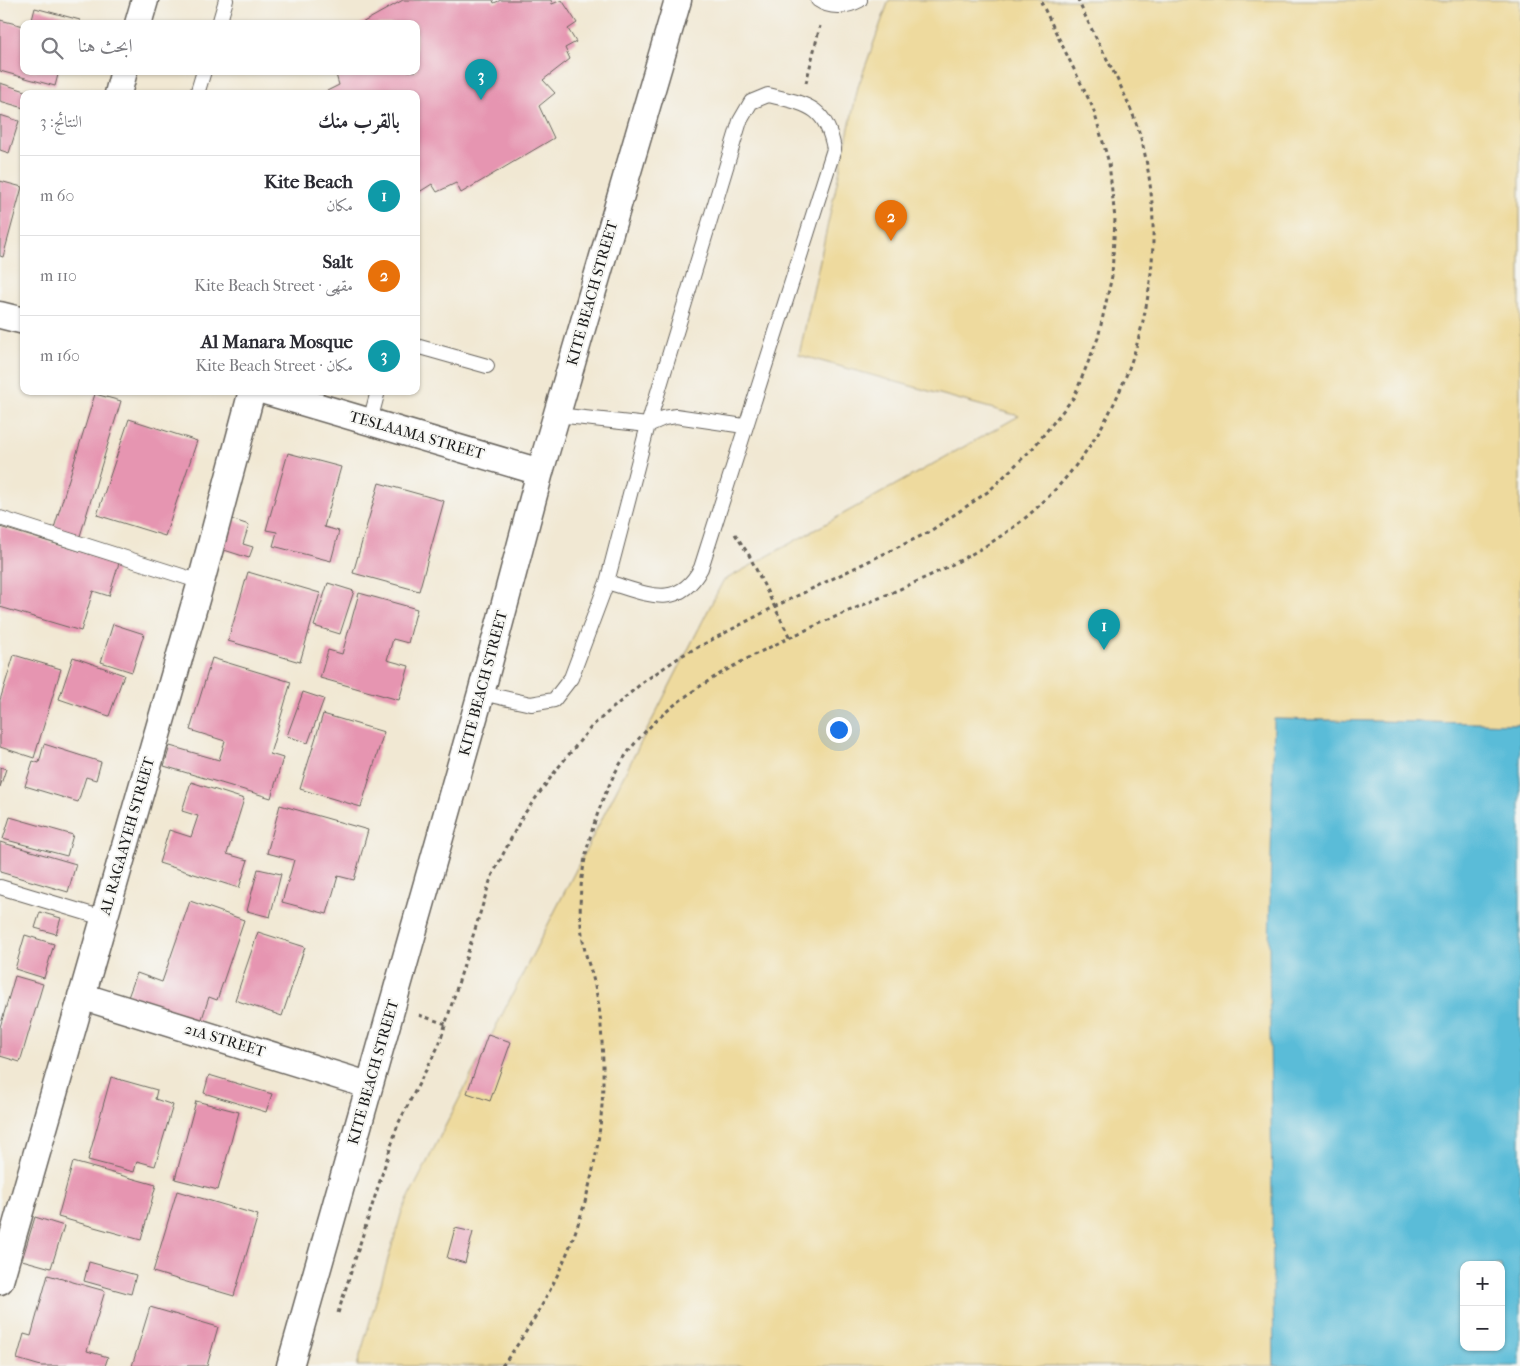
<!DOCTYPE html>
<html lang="ar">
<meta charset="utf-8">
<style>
:root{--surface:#fff;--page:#f7f7f7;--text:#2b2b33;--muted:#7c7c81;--line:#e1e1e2;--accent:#0b8043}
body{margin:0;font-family:"IM FELL French Canon",Amiri,serif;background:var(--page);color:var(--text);direction:rtl}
.controls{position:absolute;right:15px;bottom:15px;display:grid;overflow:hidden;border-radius:10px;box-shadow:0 1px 4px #0004}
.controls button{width:45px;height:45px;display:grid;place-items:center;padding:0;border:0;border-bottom:1px solid var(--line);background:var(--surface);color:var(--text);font:25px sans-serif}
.you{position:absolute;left:838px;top:729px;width:18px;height:18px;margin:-12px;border:4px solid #fff;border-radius:50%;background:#1a73e8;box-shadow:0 0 0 8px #1a73e833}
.badge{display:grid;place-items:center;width:32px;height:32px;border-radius:50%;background:var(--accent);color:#fff;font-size:16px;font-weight:700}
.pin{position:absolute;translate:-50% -41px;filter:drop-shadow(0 1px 2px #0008)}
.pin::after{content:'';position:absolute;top:26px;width:18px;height:15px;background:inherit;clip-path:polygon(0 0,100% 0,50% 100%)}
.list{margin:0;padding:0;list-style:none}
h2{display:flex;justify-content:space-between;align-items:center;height:65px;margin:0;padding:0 20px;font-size:21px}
h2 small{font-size:16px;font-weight:400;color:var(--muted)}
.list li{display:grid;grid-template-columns:32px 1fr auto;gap:15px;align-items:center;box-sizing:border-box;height:80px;padding:0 20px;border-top:1px solid var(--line)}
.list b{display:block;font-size:19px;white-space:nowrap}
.list p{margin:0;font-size:16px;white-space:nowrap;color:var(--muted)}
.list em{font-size:16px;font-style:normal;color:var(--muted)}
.icon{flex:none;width:28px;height:28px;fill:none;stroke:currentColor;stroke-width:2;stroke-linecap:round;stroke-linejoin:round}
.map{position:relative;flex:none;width:1520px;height:1366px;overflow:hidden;direction:ltr}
.search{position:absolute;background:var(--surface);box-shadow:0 1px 4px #0004;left:20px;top:20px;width:400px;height:55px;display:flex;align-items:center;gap:12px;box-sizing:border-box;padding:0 18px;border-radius:10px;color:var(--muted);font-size:19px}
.panel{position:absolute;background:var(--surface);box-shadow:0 1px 4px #0004;left:20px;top:90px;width:400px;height:305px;border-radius:10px;direction:rtl}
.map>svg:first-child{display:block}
.sand{fill:#eeda9e;stroke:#857b5d}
.water{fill:#5abcd8;stroke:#3b6c7a;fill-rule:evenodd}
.building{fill:#e695b1}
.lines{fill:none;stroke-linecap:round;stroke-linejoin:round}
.lane-casing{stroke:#67635c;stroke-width:16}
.street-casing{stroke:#67635c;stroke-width:29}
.path{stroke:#67635c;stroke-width:3;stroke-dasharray:4 4;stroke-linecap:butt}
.lane{stroke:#fff;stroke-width:14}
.street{stroke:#fff;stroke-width:26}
.labels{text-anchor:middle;stroke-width:4;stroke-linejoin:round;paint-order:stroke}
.street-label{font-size:15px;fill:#1c1c1c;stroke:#f6f6f2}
</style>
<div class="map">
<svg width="1520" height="1366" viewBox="0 0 1520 1366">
<rect width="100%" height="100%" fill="#f6f6f2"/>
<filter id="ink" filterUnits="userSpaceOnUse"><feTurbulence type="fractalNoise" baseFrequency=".02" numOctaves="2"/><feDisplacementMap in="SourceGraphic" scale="10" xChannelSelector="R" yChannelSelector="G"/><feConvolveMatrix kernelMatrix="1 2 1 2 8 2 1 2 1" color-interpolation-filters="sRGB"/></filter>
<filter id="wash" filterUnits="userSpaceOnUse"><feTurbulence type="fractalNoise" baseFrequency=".0096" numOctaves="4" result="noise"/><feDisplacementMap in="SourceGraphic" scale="20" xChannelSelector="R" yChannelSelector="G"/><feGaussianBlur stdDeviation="1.12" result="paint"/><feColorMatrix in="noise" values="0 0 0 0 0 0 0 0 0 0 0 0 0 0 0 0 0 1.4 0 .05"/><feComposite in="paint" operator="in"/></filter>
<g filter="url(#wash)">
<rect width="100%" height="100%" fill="#f1e8d3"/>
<path class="sand" d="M 889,0 L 1520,0 L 1520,724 L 1275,719 L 1274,1366 L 357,1366 L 402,1211 L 723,581 L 1019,416 L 799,355 L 858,87 Z"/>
<path class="water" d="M 1274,719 L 1520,724 L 1520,1366 L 1274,1366 L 1269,946 ZM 1464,1265 L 1501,1265 L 1501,1347 L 1464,1347 Z"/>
<g id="blocks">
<path class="building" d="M 403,0 L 493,0 L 494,3 L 501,0 L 551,0 L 552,4 L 562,0 L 577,23 L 568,29 L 576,42 L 565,48 L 570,59 L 543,80 L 555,93 L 539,106 L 554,138 L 461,193 L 456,183 L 437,192 L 432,184 L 416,194 L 416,94 L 321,94 L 339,85 L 335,71 L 416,71 L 416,24 L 360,24 Z
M 35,8 L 80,20 L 79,24 L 31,24 Z
M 0,20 L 24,26 L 24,71 L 59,71 L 55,86 L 0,71 Z
M 0,83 L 32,93 L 24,94 L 24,108 L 0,101 Z
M 0,115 L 19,121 L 9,153 L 0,150 Z
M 0,181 L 22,187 L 3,257 L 0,256 Z
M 95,394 L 121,401 L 80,536 L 54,528 Z
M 129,419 L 197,441 L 165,536 L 97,515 Z
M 288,453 L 341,467 L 324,527 L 339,531 L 331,561 L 273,546 L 277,532 L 266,530 Z
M 379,483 L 444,501 L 419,591 L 353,573 Z
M 231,519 L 249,525 L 243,544 L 253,547 L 249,558 L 221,549 Z
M 0,527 L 119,563 L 109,596 L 93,591 L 81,631 L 0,607 Z
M 248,572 L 320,593 L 300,662 L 228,641 Z
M 328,583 L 354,591 L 340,634 L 314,626 Z
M 359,593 L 417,609 L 408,643 L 393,639 L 387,660 L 409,666 L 399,700 L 320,678 L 328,650 L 342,654 Z
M 113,624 L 144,634 L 132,672 L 101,662 Z
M 14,655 L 61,669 L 34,758 L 0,747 L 0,700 Z
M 73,657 L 124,675 L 109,716 L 59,699 Z
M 212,658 L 291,682 L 270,754 L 283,758 L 271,798 L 164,766 L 170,746 L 219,760 L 225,741 L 190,730 Z
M 303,692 L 324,699 L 308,743 L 287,736 Z
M 323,714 L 384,732 L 361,807 L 300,789 Z
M 44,744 L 101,762 L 96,780 L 86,777 L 78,802 L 25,786 L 33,761 L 39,763 Z
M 0,767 L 6,769 L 0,787 Z
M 191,782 L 244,799 L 227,854 L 248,860 L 239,888 L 159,863 L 169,830 L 191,837 L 198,816 L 182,811 Z
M 280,805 L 368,830 L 354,880 L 338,876 L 327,914 L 282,902 L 294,860 L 267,853 Z
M 10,817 L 73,835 L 67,856 L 3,839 Z
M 0,842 L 76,864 L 68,892 L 0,872 Z
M 258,869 L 281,874 L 270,917 L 247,911 Z
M 190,901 L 244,920 L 217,1000 L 209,997 L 200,1025 L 127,1000 L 137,973 L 162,982 Z
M 40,912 L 61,918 L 56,934 L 35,928 Z
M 258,932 L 305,947 L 282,1016 L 235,1000 Z
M 25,935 L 54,944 L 44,978 L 15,969 Z
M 15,976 L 43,984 L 20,1062 L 0,1056 L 0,1027 Z
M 488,1034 L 511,1042 L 490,1101 L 467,1093 Z
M 209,1075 L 272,1094 L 266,1112 L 204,1093 Z
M 111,1077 L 157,1090 L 155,1099 L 173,1105 L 155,1166 L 137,1161 L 134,1172 L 88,1160 Z
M 196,1101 L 239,1112 L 218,1190 L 175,1179 Z
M 73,1162 L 156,1185 L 141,1240 L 58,1217 Z
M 177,1191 L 258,1215 L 234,1296 L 153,1272 Z
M 35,1217 L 64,1226 L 51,1268 L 22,1260 Z
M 455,1228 L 473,1232 L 465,1263 L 447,1258 Z
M 89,1262 L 136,1275 L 131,1294 L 84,1281 Z
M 48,1275 L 105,1291 L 87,1351 L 108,1357 L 105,1366 L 41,1366 L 17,1359 L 24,1334 L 31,1336 Z
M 150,1307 L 218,1327 L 207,1366 L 132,1366 Z"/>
</g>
</g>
<g filter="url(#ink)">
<use href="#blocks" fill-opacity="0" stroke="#67635c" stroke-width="1"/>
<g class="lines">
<g class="lane-casing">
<path id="lane" d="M 818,0 C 831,9 847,7 860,0
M 219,24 L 226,0
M 197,94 L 204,71
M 768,95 C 806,104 826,105 834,149 L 701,568 C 678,612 645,593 607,582 L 648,425 L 740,121 L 751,102 Z
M 416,346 L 487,366
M 557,415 L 648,425 L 664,418 L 676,416 L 744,426
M 370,421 L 378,391
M 0,518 L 201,582
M 481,693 L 531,704 L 554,700 L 571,678 L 607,582
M 0,887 L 103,918"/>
</g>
<g class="street-casing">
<path id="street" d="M 138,24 L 145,0
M 118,94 L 124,71
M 0,315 L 24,321
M 265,391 L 540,472
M 81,996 L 368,1085
M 0,1281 L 201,582 L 252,391
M 290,1366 L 481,693 L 540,472 L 678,0"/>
</g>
<path class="path" d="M 806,83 L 820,26
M 735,534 L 749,555 L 790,638
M 419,1015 L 446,1024
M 338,1313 L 398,1124 L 439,1045 L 491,878 L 522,817 L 557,769 L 592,726 L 643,682 L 683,655 L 776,606 L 929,532 L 989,491 L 1033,448 L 1074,397 L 1098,338 L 1112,276 L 1115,219 L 1109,163 L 1093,108 L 1040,0
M 502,1366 C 573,1273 610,1159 602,1042 C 601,1025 600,1008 596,991 C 594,978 588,964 585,951 C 572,892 587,832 612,779 C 649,702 745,658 819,624 C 877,598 948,572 1001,536 C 1124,453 1177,287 1143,146 C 1130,94 1099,49 1078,0"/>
<use href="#lane" class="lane"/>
<use href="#street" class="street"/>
</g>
</g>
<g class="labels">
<g class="street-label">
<text transform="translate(592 293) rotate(-74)" y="5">KITE BEACH STREET</text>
<text transform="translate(417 435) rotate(16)" y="5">TESLAAMA STREET</text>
<text transform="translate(483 683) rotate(-75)" y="5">KITE BEACH STREET</text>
<text transform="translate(127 836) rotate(-74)" y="5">AL RAGAAYEH STREET</text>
<text transform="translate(225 1040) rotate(17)" y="5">21A STREET</text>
<text transform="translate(373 1072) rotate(-74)" y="5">KITE BEACH STREET</text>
</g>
</g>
</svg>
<div class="controls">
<button>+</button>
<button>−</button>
</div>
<div class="you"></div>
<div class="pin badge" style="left:1104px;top:650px;background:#0f9aa8">1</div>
<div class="pin badge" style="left:891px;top:241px;background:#e8710a">2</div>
<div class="pin badge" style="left:481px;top:100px;background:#0f9aa8">3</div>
<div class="search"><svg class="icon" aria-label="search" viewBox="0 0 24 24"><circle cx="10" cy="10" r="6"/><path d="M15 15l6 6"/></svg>ابحث هنا</div>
<section class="panel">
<h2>بالقرب منك<small>النتائج: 3</small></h2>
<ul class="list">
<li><span class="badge" style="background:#0f9aa8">1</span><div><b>Kite Beach</b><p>مكان</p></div><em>60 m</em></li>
<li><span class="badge" style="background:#e8710a">2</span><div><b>Salt</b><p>مقهى · Kite Beach Street</p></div><em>110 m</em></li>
<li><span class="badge" style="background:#0f9aa8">3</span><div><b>Al Manara Mosque</b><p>مكان · Kite Beach Street</p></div><em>160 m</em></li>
</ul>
</section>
</div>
